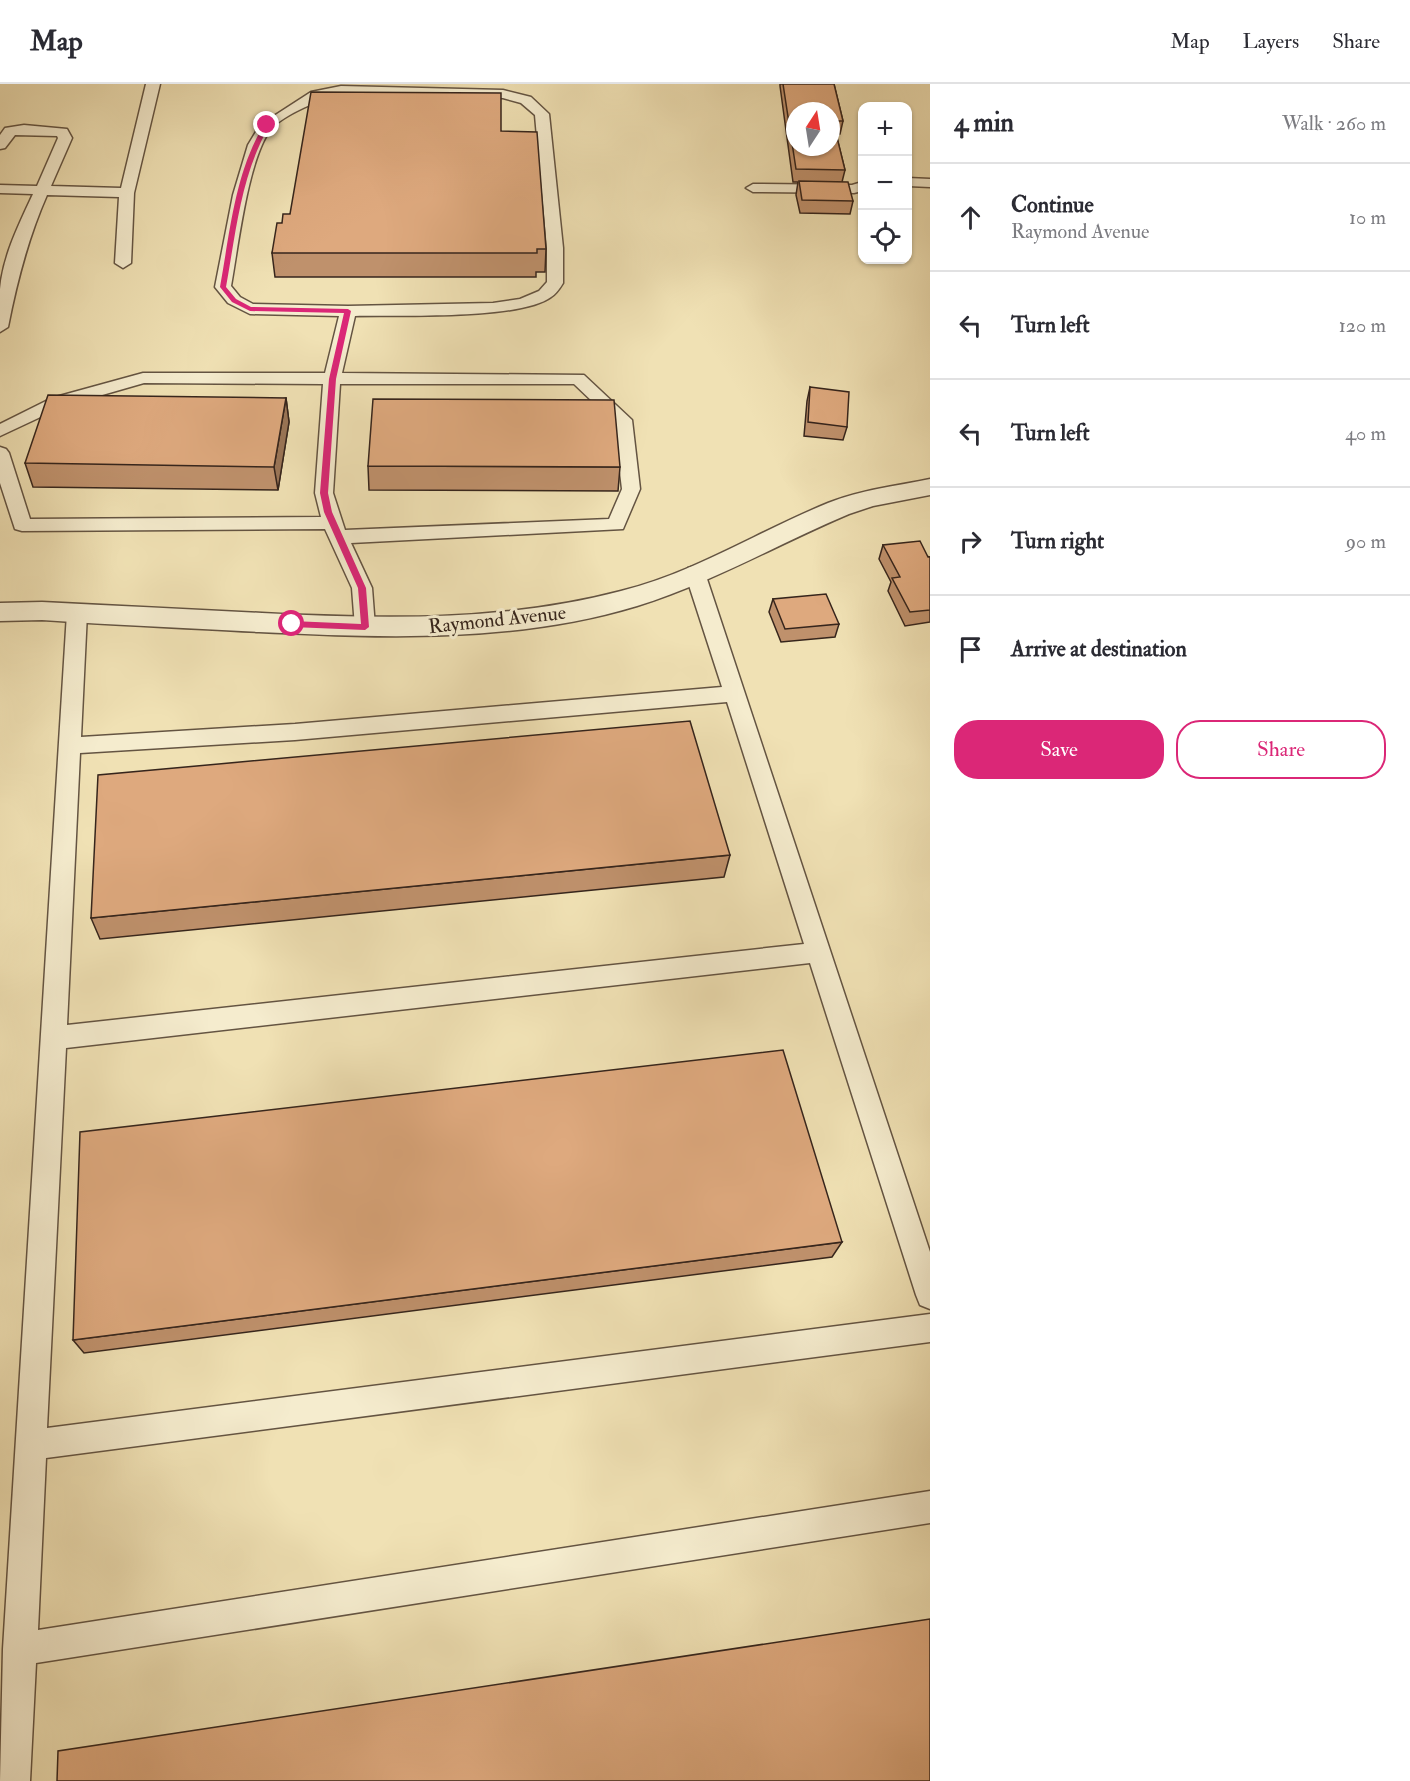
<!DOCTYPE html>
<meta charset="utf-8">
<style>
:root{--surface:#fff;--page:#f7f7f7;--text:#2b2b33;--muted:#7c7c81;--line:#e1e1e2;--accent:#db2777}
body{margin:0;font-family:"IM FELL Double Pica",serif;background:var(--page);color:var(--text)}
.controls{position:absolute;right:18px;top:18px;display:grid;overflow:hidden;border-radius:12px;box-shadow:0 2px 4px #0004}
.controls button{width:54px;height:54px;display:grid;place-items:center;padding:0;border:0;border-bottom:2px solid var(--line);background:var(--surface);color:var(--text);font:30px sans-serif}
.compass{position:absolute;left:786px;top:18px;width:54px;height:54px;border-radius:50%;background:var(--surface);box-shadow:0 2px 4px #0004;rotate:12deg}
.stop{position:absolute;width:18px;height:18px;margin:-14px;border:4px solid #db2777;border-radius:50%;background:#fff}
.stop.end{background:#db2777;border-color:#fff;box-shadow:0 2px 6px #0008}
.list{margin:0;padding:0;list-style:none}
h2{display:flex;justify-content:space-between;align-items:center;height:78px;margin:0;padding:0 24px;font-size:26px}
h2 small{font-size:20px;font-weight:400;color:var(--muted)}
.list li{display:grid;grid-template-columns:39px 1fr auto;gap:18px;align-items:center;box-sizing:border-box;height:108px;padding:0 24px;border-top:2px solid var(--line)}
.list b{display:block;font-size:22px;white-space:nowrap}
.list p{margin:0;font-size:20px;white-space:nowrap;color:var(--muted)}
.list em{font-size:20px;font-style:normal;color:var(--muted)}
.actions{display:flex;gap:12px;padding:18px 24px}
.actions a{flex:1;padding:14px 0;border:2px solid var(--accent);border-radius:24px;text-align:center;font-size:21px;color:var(--accent)}
.actions .main{background:var(--accent);color:#fff}
.icon{flex:none;width:33px;height:33px;fill:none;stroke:currentColor;stroke-width:2;stroke-linecap:round;stroke-linejoin:round}
.map{position:relative;flex:none;width:930px;height:1697px;overflow:hidden}
header{display:flex;align-items:center;gap:36px;box-sizing:border-box;height:84px;padding:0 30px;background:var(--surface);border-bottom:2px solid var(--line)}
header strong{font-size:28px}
nav{display:flex;gap:33px;margin-inline-start:auto;font-size:21px}
main{display:flex}
aside{flex:1;background:var(--surface)}
.map>svg:first-child{display:block}
.lines{fill:none;stroke-linecap:round;stroke-linejoin:round}
.service-casing{stroke:#645442;stroke-width:3}
.minor-casing{stroke:#645442;stroke-width:3}
.service{fill:#f5ecce;fill-rule:evenodd}
.minor{fill:#f5ecce;fill-rule:evenodd}
.wall{fill:#bf916c;stroke:#36251c;stroke-width:1.5}
.shaded-wall{fill:#9b7658;stroke:#36251c;stroke-width:1.5}
.building{fill:#dea97e;stroke:#36251c;stroke-width:1.5;fill-rule:evenodd}
.route{fill:#db2777}
.labels{text-anchor:middle;stroke-width:6;stroke-linejoin:round;paint-order:stroke}
.street-label{font-size:20px;fill:#36251c;stroke:#f5ecce}
</style>
<header>
<strong>Map</strong>
<nav><a>Map</a><a>Layers</a><a>Share</a></nav>
</header>
<main>
<div class="map">
<svg width="930" height="1697" viewBox="0 0 930 1697">
<rect width="100%" height="100%" fill="#f0e1b4"/>
<filter id="stains"><feTurbulence type="fractalNoise" baseFrequency=".00333" numOctaves="4"/><feColorMatrix values="0 0 0 0 .2 0 0 0 0 .09 0 0 0 0 .02 0 0 0 .5 -.17"/></filter>
<radialGradient id="worn" r=".72"><stop offset=".6" stop-color="#630" stop-opacity="0"/><stop offset="1" stop-color="#630" stop-opacity=".3"/></radialGradient>
<g class="lines">
<g class="service-casing">
<path id="service" d="M 146,0 L 160,0 L 134,109 L 131,179 L 123,184 L 115,179 L 119,113 L 47,111 C 28,154 17,197 8,243 L 0,248 C 0,234 0,219 0,205 C 3,172 19,140 33,110 L 0,109 L 0,101 L 37,102 L 58,54 L 57,52 L 15,51 L 5,64 L 0,65 L 0,51 L 5,44 L 24,41 L 67,45 L 72,54 L 51,102 L 121,104 Z
M 341,2 L 503,6 L 531,13 L 549,30 L 563,164 L 563,199 C 560,204 556,210 551,213 C 520,236 398,231 355,232 L 342,289 L 584,291 L 632,336 L 640,405 L 623,445 L 351,459 L 372,504 L 375,543 L 372,548 L 365,550 L 358,548 L 355,543 L 352,504 L 325,445 L 22,447 L 15,445 L 0,399 L 0,363 L 6,365 L 9,369 L 30,435 L 321,433 L 315,409 L 323,300 L 144,299 L 64,322 L 0,352 L 0,340 L 52,314 L 143,289 L 325,289 L 339,232 L 250,230 L 228,219 L 215,203 L 233,111 L 248,61 L 260,41 L 311,8 ZM 341,10 L 503,14 L 521,19 L 535,31 L 547,164 L 547,198 L 539,207 L 520,215 L 493,219 L 348,222 L 253,220 L 240,213 L 231,202 C 238,164 248,74 271,45 C 283,31 323,14 341,10 ZM 340,300 L 574,300 L 614,338 L 622,405 L 609,435 L 345,446 L 333,409 Z
M 908,94 L 930,95 L 930,103 L 908,102 Z
M 862,98 L 862,107 L 854,109 L 753,108 L 746,104 L 753,100 L 852,101 Z
M 695,482 L 702,484 L 705,489 L 930,1168 L 930,1225 L 920,1221 L 916,1211 L 810,879 L 66,964 L 47,1344 L 930,1230 L 930,1258 L 46,1374 L 38,1546 L 930,1407 L 930,1439 L 36,1579 L 30,1697 L 0,1697 L 3,1565 L 67,529 L 70,524 L 77,522 L 84,524 L 87,529 L 81,653 L 295,640 L 722,603 L 685,489 L 688,484 ZM 727,618 L 804,860 L 67,941 L 80,669 L 295,656 Z"/>
</g>
<g class="minor-casing">
<path id="minor" d="M 930,395 L 930,411 L 873,422 L 849,430 C 778,460 711,499 637,522 C 515,559 386,554 259,548 C 187,544 114,541 42,536 L 0,537 L 0,519 L 42,518 C 115,522 188,525 262,529 C 382,535 503,538 621,507 C 694,489 759,447 828,419 C 860,406 896,402 930,395 Z"/>
</g>
<use href="#service" class="service"/>
<use href="#minor" class="minor"/>
</g>
<path class="wall" d="M 780,0 L 834,0 L 843,37 L 840,50 L 836,50 L 845,86 L 842,98 L 853,117 L 850,130 L 800,129 L 796,111 L 798,98 L 793,98 L 780,2 Z
M 501,47 L 546,165 L 545,188 L 536,188 L 536,193 L 275,193 L 272,169 L 282,139 L 290,130 Z
M 810,303 L 847,343 L 843,356 L 804,352 L 807,317 Z
M 286,314 L 289,338 L 278,406 L 33,403 L 25,379 Z
M 368,382 L 620,383 L 618,407 L 369,406 Z
M 883,461 L 930,473 L 930,538 L 905,542 L 888,507 L 891,498 L 879,475 Z
M 773,515 L 839,540 L 835,553 L 781,558 L 769,528 Z
M 730,771 L 724,793 L 100,855 L 91,834 Z
M 842,1158 L 832,1173 L 84,1269 L 73,1256 Z"/>
<path class="shaded-wall" d="M 286,314 L 289,338 L 278,406 L 274,383 Z"/>
<path class="building" d="M 783,0 L 834,0 L 843,37 L 833,37 L 845,86 L 796,85 ZM 795,27 L 831,27 L 831,63 L 795,63 Z
M 311,8 L 501,9 L 501,47 L 537,48 L 546,165 L 537,165 L 537,169 L 272,169 L 277,139 L 282,139 L 283,130 L 290,130 Z
M 799,97 L 848,98 L 853,117 L 802,116 Z
M 810,303 L 849,308 L 847,343 L 808,338 Z
M 48,311 L 286,314 L 274,383 L 25,379 Z
M 373,315 L 614,316 L 620,383 L 368,382 Z
M 920,457 L 928,473 L 930,473 L 930,526 L 910,528 L 892,494 L 900,493 L 883,461 Z
M 826,510 L 839,540 L 785,545 L 773,515 Z
M 690,637 L 730,771 L 91,834 L 98,691 Z
M 783,966 L 842,1158 L 73,1256 L 80,1048 Z
M 930,1535 L 930,1697 L 57,1697 L 58,1667 Z"/>
<path class="route" d="M 265,39 L 270,41 C 241,89 236,148 226,203 L 236,215 L 251,223 L 348,225 L 351,227 L 336,295 L 328,409 L 332,428 L 366,504 L 369,543 L 365,546 L 292,543 L 288,540 L 292,537 L 361,540 L 358,504 L 324,428 L 320,409 L 329,295 L 344,229 L 250,227 L 232,218 L 220,203 C 230,148 235,87 265,39 Z"/>
<g class="labels">
<g class="street-label">
<text transform="translate(497 535) rotate(-6)" y="7">Raymond Avenue</text>
</g>
</g>
<rect width="100%" height="100%" filter="url(#stains)"/>
<rect width="100%" height="100%" fill="url(#worn)"/>
</svg>
<div class="controls">
<button>+</button>
<button>−</button>
<button><svg class="icon" aria-label="locate" viewBox="0 0 24 24"><circle cx="12" cy="12" r="6"/><path d="M12 2v4M12 18v4M2 12h4M18 12h4"/></svg></button>
</div>
<svg class="compass" viewBox="-18 -18 36 36"><path d="M0-13l5 13h-10z" fill="#e53935"/><path d="M0 13l5-13h-10z" fill="#7c7c81"/></svg>
<div class="stop" style="left:292px;top:540px"></div>
<div class="stop end" style="left:267px;top:41px"></div>
</div>
<aside>
<h2>4 min<small>Walk · 260 m</small></h2>
<ul class="list">
<li><svg class="icon" aria-label="ahead" viewBox="0 0 24 24"><path d="M12 20V5M6 11l6-6 6 6"/></svg><div><b>Continue</b><p>Raymond Avenue</p></div><em>10 m</em></li>
<li><svg class="icon" aria-label="left" viewBox="0 0 24 24"><path d="M17 20v-9H6M10 6l-5 5 5 5"/></svg><div><b>Turn left</b></div><em>120 m</em></li>
<li><svg class="icon" aria-label="left" viewBox="0 0 24 24"><path d="M17 20v-9H6M10 6l-5 5 5 5"/></svg><div><b>Turn left</b></div><em>40 m</em></li>
<li><svg class="icon" aria-label="right" viewBox="0 0 24 24"><path d="M7 20v-9h11M14 6l5 5-5 5"/></svg><div><b>Turn right</b></div><em>90 m</em></li>
<li><svg class="icon" aria-label="arrive" viewBox="0 0 24 24"><path d="M6 21V4h12l-3 4 3 4H6"/></svg><div><b>Arrive at destination</b></div></li>
</ul>
<div class="actions"><a class="main">Save</a><a>Share</a></div>
</aside>
</main>
